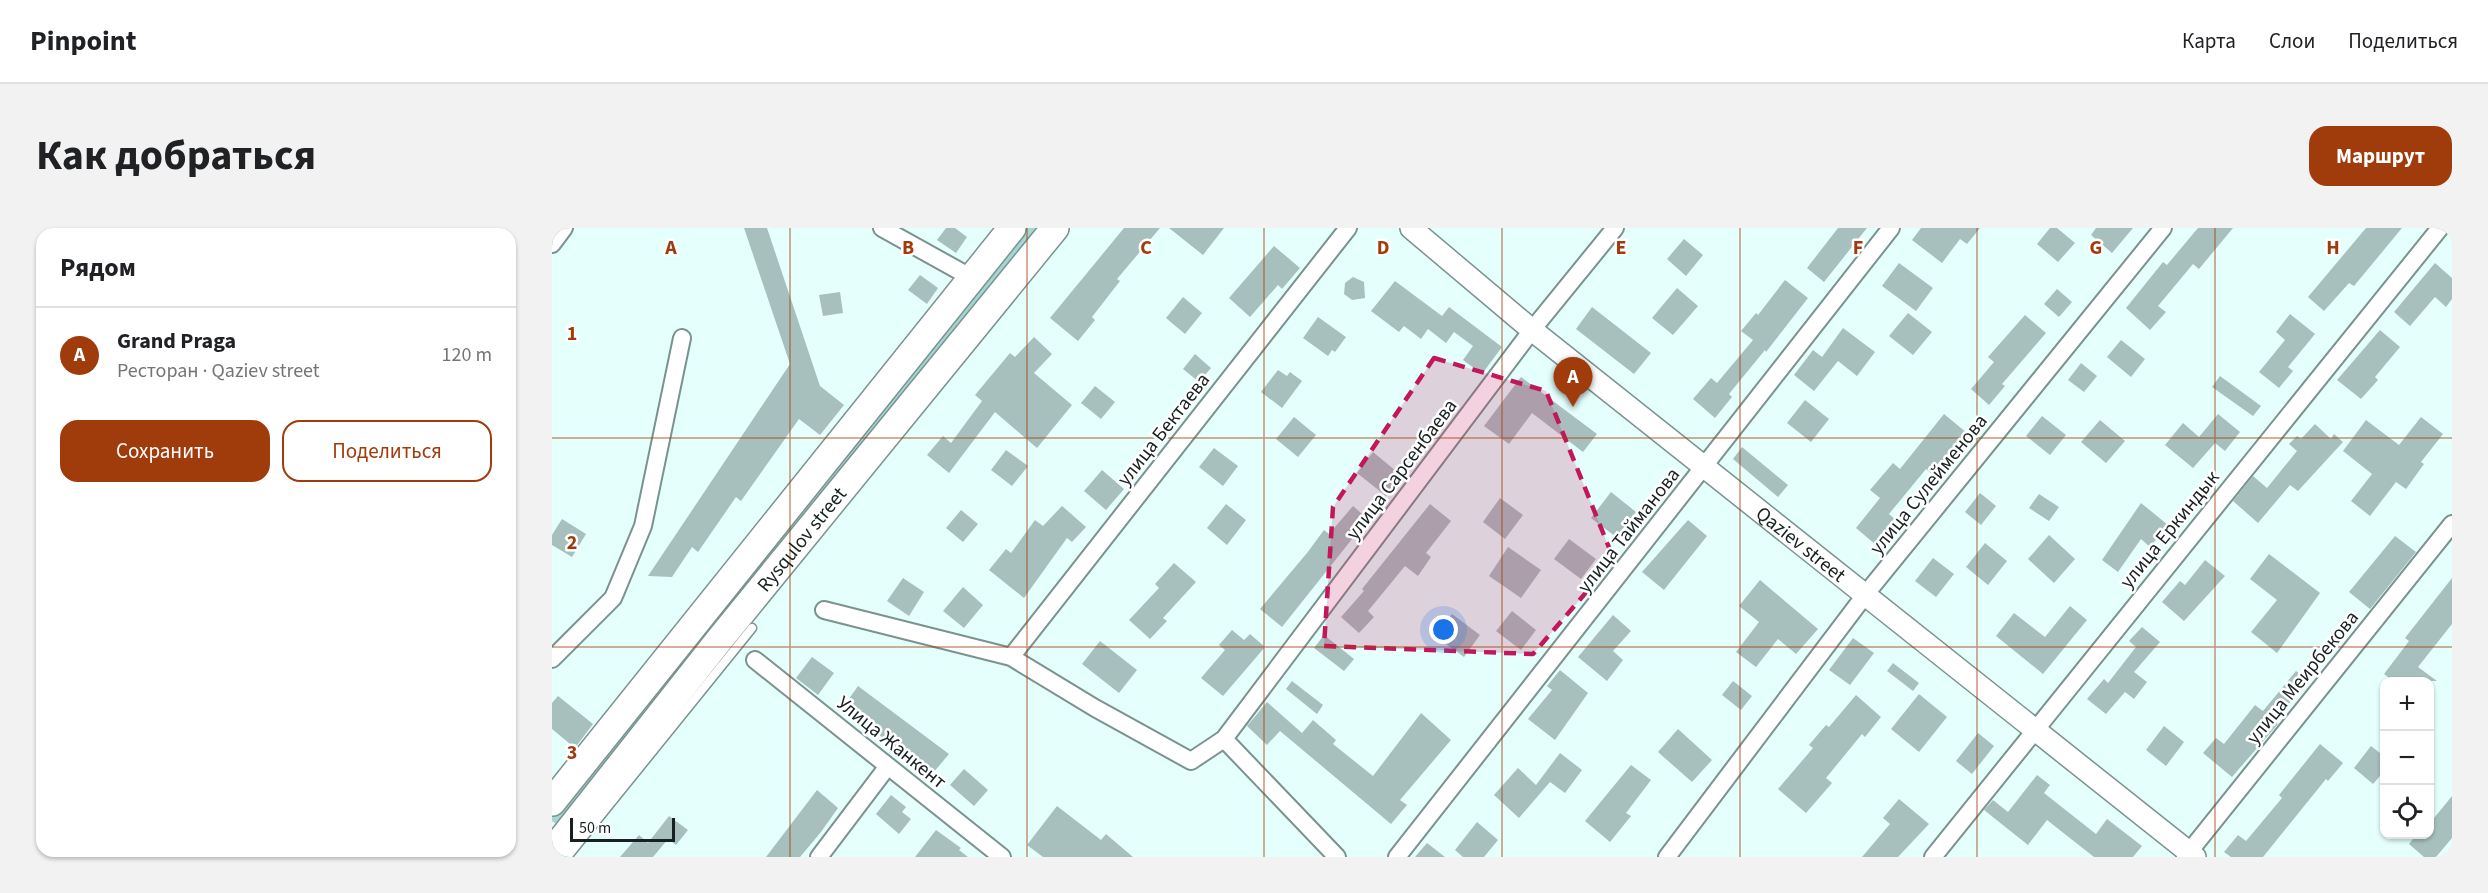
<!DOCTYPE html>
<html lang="ru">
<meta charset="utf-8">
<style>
:root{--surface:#fff;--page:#f2f2f2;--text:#202124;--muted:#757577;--line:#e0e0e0;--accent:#a03b0c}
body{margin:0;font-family:"Source Sans 3",sans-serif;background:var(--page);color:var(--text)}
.controls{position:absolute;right:18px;bottom:18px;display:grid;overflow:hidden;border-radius:12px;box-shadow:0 2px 4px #0004}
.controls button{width:54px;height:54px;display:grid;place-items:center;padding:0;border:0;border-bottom:2px solid var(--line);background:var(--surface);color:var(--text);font:30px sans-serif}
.scale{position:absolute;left:18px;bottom:15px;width:105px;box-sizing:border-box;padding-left:6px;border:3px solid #172120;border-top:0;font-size:16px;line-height:21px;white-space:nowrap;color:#172120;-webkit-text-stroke:4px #fff;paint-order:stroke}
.you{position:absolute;left:892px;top:402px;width:21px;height:21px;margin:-15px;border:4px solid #fff;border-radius:50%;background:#1a73e8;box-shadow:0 0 0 9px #1a73e833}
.badge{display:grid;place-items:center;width:39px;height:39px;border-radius:50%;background:var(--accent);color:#fff;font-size:20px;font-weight:700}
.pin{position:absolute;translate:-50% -50px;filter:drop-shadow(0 2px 3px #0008)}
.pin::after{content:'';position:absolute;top:32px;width:21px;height:18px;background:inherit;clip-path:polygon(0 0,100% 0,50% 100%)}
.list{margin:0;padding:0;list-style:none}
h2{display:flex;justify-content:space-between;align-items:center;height:78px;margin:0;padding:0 24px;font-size:26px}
h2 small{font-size:20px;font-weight:400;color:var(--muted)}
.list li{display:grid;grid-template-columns:39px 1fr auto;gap:18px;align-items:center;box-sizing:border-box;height:96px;padding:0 24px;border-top:2px solid var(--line)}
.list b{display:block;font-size:22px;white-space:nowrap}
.list p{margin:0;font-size:20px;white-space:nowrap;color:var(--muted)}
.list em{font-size:20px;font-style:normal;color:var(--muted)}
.actions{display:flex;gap:12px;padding:18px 24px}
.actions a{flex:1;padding:14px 0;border:2px solid var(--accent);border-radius:18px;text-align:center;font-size:21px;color:var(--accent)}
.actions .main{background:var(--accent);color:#fff}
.icon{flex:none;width:33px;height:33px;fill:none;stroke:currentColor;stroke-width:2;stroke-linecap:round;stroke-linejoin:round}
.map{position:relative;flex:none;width:1900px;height:629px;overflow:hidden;border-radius:18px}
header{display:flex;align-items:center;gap:36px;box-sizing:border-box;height:84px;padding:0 30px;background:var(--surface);border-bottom:2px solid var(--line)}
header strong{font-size:28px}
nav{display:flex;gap:33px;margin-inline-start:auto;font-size:21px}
.intro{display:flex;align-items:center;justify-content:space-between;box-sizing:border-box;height:144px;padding:0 36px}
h1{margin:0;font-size:42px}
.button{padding:15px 27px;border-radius:18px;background:var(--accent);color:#fff;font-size:21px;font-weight:700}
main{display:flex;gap:36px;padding:0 36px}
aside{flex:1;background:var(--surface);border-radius:18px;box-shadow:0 2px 4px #0004}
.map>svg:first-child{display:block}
.green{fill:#a4d7d3}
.building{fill:#a7c0be}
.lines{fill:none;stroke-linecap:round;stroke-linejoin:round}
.service-casing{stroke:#7a9290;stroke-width:11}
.minor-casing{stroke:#7a9290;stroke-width:20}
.tertiary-casing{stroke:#7a9290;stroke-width:24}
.primary-casing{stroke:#7a9290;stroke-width:30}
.service{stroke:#fff;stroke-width:8}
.minor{stroke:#fff;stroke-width:16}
.tertiary{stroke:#fff;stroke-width:21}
.primary{stroke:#fff;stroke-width:27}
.marked{fill:#c2185b;fill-opacity:0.2;stroke:#c2185b;stroke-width:4.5;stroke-dasharray:12 8;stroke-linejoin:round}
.grid{fill:none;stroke:#a03b0c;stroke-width:1.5;stroke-opacity:0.55}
.labels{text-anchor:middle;stroke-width:5;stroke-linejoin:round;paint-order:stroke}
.street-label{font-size:20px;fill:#172120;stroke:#fff}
.grid-label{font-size:20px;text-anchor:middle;font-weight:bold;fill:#a03b0c;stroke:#fff;stroke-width:5;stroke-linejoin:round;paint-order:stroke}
</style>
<header>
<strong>Pinpoint</strong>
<nav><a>Карта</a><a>Слои</a><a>Поделиться</a></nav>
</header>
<div class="intro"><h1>Как добраться</h1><a class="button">Маршрут</a></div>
<main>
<aside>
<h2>Рядом<small></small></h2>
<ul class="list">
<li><span class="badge">A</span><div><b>Grand Praga</b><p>Ресторан · Qaziev street</p></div><em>120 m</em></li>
</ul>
<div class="actions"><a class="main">Сохранить</a><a>Поделиться</a></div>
</aside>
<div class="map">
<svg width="1900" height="629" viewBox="0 0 1900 629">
<rect width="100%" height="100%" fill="#e4fffc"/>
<path class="green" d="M 470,0 L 487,0 L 9,600 L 0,593 L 0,589 Z"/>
<path class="building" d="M 192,0 L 215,0 L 268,158 L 292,177 L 268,207 L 247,191 L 189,273 L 184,269 L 146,324 L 140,319 L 120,349 L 96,348 L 238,136 Z
M 394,0 L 403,0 L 415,9 L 404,25 L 385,12 Z
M 572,0 L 608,0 L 565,51 L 568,53 L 540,89 L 543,92 L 526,113 L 498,90 Z
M 617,0 L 672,0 L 651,27 Z
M 1286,0 L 1315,0 L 1272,54 L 1255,40 Z
M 1369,0 L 1428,0 L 1415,16 L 1408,11 L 1390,35 L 1360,12 Z
M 1498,0 L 1505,0 L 1523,15 L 1506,34 L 1485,16 Z
M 1544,0 L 1581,0 L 1560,25 L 1539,7 Z
M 1646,0 L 1681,0 L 1647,41 L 1641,36 L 1606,78 L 1614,84 L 1598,102 L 1574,80 L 1611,34 L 1615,37 Z
M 1814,0 L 1850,0 L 1802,58 L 1797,55 L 1772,83 L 1756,69 Z
M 1132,11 L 1151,27 L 1134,48 L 1115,31 Z
M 722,18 L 748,40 L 730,61 L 726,57 L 698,89 L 677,70 Z
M 1347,35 L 1381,60 L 1364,83 L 1330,58 Z
M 1883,35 L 1900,50 L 1900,71 L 1894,79 L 1883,69 L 1858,98 L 1842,84 Z
M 368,47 L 386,60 L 375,76 L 356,62 Z
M 801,49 L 812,54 L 813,70 L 800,72 L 792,66 L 793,55 Z
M 1233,52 L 1256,70 L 1214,124 L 1213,122 L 1177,166 L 1180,169 L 1163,190 L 1141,171 L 1159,150 L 1165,155 L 1201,112 L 1189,103 L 1204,85 L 1206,87 Z
M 843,53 L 890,88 L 897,79 L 950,119 L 930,146 L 911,132 L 921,118 L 902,104 L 894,115 L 876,101 L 869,111 L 852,98 L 847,104 L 819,83 Z
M 1125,60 L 1146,78 L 1121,107 L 1100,90 Z
M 1505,61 L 1520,74 L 1507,89 L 1492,76 Z
M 288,64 L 291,85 L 271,88 L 267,67 Z
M 631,69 L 650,85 L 633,106 L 614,90 Z
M 1040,79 L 1099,125 L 1082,146 L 1024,101 Z
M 1356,85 L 1380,104 L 1361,127 L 1337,108 Z
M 1738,86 L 1763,106 L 1736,139 L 1741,143 L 1727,160 L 1707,144 L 1733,112 L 1724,104 Z
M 1473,87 L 1494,105 L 1450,156 L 1453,158 L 1437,177 L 1419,161 L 1442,134 L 1436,129 Z
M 766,89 L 794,109 L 783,124 L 780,122 L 776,128 L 751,110 Z
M 1291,100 L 1323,124 L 1305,148 L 1286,133 L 1262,163 L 1242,147 L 1261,122 L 1270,129 Z
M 1828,102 L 1848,119 L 1823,149 L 1826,152 L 1809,171 L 1785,152 Z
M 482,109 L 500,126 L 482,145 L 520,177 L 485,220 L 443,184 L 397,245 L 375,227 L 391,208 L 399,215 L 430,173 L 423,167 L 458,125 L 463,129 Z
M 1569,112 L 1593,131 L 1579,149 L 1555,129 Z
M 643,126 L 659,140 L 647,154 L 631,141 Z
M 1529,135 L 1545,148 L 1532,164 L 1516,152 Z
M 726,142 L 735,148 L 738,144 L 750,153 L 730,180 L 709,164 Z
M 1668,148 L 1709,178 L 1701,188 L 1660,159 Z
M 969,149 L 1045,206 L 1031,224 L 980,185 L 957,216 L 932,198 Z
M 543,158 L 563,174 L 549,191 L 529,175 Z
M 1253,172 L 1277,191 L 1259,214 L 1235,195 Z
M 1392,186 L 1415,205 L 1381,247 L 1374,241 L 1337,286 L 1345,293 L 1324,317 L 1304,300 L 1328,270 L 1318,262 L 1341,235 L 1348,241 Z
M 1666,186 L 1688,204 L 1673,223 L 1663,215 L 1641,240 L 1613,217 L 1631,195 L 1647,209 Z
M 1490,188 L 1514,207 L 1498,227 L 1474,208 Z
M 742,189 L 764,207 L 746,229 L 724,211 Z
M 1869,189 L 1891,206 L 1869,234 L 1872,236 L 1854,261 L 1844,254 L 1818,288 L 1799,273 L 1820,246 L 1791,223 L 1814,192 L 1847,217 Z
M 1548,192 L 1573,213 L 1554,235 L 1529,214 Z
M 1763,196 L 1779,211 L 1782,206 L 1791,214 L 1746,263 L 1738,257 L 1706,295 L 1681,273 L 1701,248 L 1715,260 L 1745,223 L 1737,216 L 1745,208 L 1749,211 Z
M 1190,219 L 1236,257 L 1226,269 L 1181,231 Z
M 662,220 L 686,238 L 671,258 L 647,239 Z
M 454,222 L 476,238 L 460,258 L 439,242 Z
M 821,224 L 850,248 L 834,268 L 805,245 Z
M 550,242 L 572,261 L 554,282 L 532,263 Z
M 1059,264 L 1084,284 L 1064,309 L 1039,290 Z
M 1428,265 L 1444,278 L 1429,297 L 1413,284 Z
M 1487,266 L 1507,279 L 1497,293 L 1477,280 Z
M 948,270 L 971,287 L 953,311 L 931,294 Z
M 1589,275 L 1616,297 L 1598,319 L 1589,311 L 1566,344 L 1550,332 Z
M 674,276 L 694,292 L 675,317 L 655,300 Z
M 878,276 L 899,293 L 874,325 L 879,329 L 866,348 L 853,338 L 816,383 L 822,389 L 807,405 L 789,389 L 812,363 L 810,361 Z
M 510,278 L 534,299 L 520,314 L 515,310 L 472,370 L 437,342 L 454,321 L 459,325 L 483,292 L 491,298 Z
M 801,278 L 816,291 L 730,399 L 708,381 L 755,325 L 772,302 L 777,306 Z
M 409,282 L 426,296 L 411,314 L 394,300 Z
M 10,291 L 34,306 L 20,329 L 0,317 L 0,307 Z
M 1136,292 L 1155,308 L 1112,362 L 1090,344 Z
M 1497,307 L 1523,331 L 1502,355 L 1476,331 Z
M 1843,308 L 1864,324 L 1818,381 L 1797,364 Z
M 1017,311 L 1044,331 L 1029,351 L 1002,331 Z
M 1433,315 L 1455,333 L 1436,357 L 1414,339 Z
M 956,319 L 989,342 L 969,370 L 937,348 Z
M 1717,326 L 1768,365 L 1725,425 L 1699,404 L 1725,372 L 1698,351 Z
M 1381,330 L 1402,346 L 1384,369 L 1363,353 Z
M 1653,332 L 1673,348 L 1632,393 L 1610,374 L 1628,353 L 1633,357 Z
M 622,335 L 644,354 L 611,390 L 615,393 L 598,411 L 577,392 L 607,360 L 603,356 Z
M 351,350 L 372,364 L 357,388 L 335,373 Z
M 1900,350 L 1900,396 L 1866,439 L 1885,453 L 1841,453 L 1832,446 L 1857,413 L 1853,410 Z
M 1208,352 L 1266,401 L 1244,426 L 1226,411 L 1204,439 L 1184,424 L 1207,394 L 1187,378 Z
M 411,359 L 431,377 L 412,400 L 391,383 Z
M 1518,378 L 1535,392 L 1491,446 L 1444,408 L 1462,385 L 1493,409 Z
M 960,383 L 984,402 L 969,422 L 944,403 Z
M 900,386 L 928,407 L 912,429 L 883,408 Z
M 1061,387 L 1079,403 L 1061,423 L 1071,432 L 1055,453 L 1026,429 Z
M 1590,399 L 1608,414 L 1582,444 L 1595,454 L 1582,471 L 1573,464 L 1554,486 L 1535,471 L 1552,451 L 1556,455 L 1584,419 L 1577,413 Z
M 680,402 L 692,412 L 698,406 L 713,419 L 671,468 L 649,450 L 673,422 L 667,417 Z
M 772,407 L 802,431 L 792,443 L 762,420 Z
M 1301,410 L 1322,425 L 1298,457 L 1277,442 Z
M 548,413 L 585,442 L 567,465 L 530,436 Z
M 260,429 L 282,445 L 266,467 L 244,450 Z
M 1341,435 L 1367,455 L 1361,463 L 1335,443 Z
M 1008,442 L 1036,465 L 1003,512 L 976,491 L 1000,462 L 995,458 Z
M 1744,443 L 1756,452 L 1723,493 L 1726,496 L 1680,549 L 1651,525 L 1664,510 L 1672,516 L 1703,477 L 1711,483 Z
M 740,453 L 771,477 L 765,486 L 734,461 Z
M 1181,453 L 1200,468 L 1189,482 L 1170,467 Z
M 306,458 L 397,526 L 381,545 L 357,526 L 354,529 L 292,478 Z
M 1367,466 L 1395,489 L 1367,524 L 1339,501 Z
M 1304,467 L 1329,489 L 1313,509 L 1310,506 L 1274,550 L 1280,555 L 1254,585 L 1226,561 L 1261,520 L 1257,517 L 1274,497 L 1277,499 Z
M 6,468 L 41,496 L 23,520 L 0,501 L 0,475 Z
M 715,474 L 750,505 L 761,492 L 784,512 L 781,516 L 821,548 L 869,485 L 899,512 L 848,572 L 855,577 L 839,596 L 728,503 L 715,517 L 695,498 Z
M 1612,498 L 1632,514 L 1614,538 L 1594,522 Z
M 1126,501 L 1160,532 L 1140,554 L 1106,524 Z
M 1426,505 L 1442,518 L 1420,546 L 1404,533 Z
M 1768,516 L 1791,535 L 1776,553 L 1774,551 L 1711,629 L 1679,629 L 1672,624 L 1686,607 L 1694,613 L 1730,570 L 1727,567 Z
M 1819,518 L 1833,529 L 1833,542 L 1821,556 L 1802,540 Z
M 1008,525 L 1030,542 L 1013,565 L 998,554 L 967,590 L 942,567 L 966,540 L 984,557 Z
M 1079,537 L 1099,552 L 1074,585 L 1079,588 L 1058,614 L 1033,593 Z
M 412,541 L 436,562 L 422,578 L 398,557 Z
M 1485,547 L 1498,557 L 1492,565 L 1544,606 L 1555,591 L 1590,618 L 1581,629 L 1542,629 L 1495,592 L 1476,617 L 1432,582 L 1441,572 L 1456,584 Z
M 265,562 L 286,580 L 269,604 L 248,629 L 214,629 Z
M 339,567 L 354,579 L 350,584 L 359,591 L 347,606 L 324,586 Z
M 1900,568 L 1900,610 L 1884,629 L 1872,629 L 1857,616 L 1865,606 L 1878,606 L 1878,595 Z
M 1347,571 L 1377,596 L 1346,629 L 1310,629 L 1338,596 L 1331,590 Z
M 505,578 L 549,612 L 554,606 L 581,629 L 491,629 L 475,617 Z
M 117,588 L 136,602 L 124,617 L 116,611 L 101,629 L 68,629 L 87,607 L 96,615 Z
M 925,594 L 946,612 L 932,629 L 911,629 L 903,622 Z
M 384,602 L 409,620 L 407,622 L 416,629 L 363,629 Z
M 875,615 L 893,629 L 863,629 Z"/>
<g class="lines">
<g class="service-casing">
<path id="service" d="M 15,629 L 200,400"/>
</g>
<g class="minor-casing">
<path id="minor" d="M 330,0 L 420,50
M 0,16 L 12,0
M 272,382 L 459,429 L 543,480 L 639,533 L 672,511 L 980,102 L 1063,0
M 459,429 L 796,0
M 0,431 L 61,370 L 64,363 L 91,298 L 130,110
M 203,432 L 450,629
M 672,511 L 785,629
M 267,629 L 336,538
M 845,629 L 1339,0
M 1115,629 L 1313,367 L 1611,0
M 1381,629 L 1888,0
M 1633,629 L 1900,296"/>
</g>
<g class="tertiary-casing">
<g id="tertiary">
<path id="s1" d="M 859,0 L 980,102 L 1643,629"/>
</g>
</g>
<g class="primary-casing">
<g id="primary">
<path d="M 0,574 L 460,0"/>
<path id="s2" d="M 0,624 L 168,411 L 503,0"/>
</g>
</g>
<use href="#service" class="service"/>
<use href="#minor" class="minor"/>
<use href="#tertiary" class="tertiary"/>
<use href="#primary" class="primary"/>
</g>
<path class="marked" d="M 882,130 L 994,163 L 1062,332 L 981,426 L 772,418 L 781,279 Z"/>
<path class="grid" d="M 238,0 L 238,629M 475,0 L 475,629M 712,0 L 712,629M 950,0 L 950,629M 1188,0 L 1188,629M 1425,0 L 1425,629M 1663,0 L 1663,629M 0,210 L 1900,210M 0,419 L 1900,419"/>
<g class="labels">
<g class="street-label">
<text transform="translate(611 201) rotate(-52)" y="7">улица Бектаева</text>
<text transform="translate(849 241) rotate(-53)" y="7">улица Сарсенбаева</text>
<text transform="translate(1376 256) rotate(-51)" y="7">улица Сулейменова</text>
<text transform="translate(1617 301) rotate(-51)" y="7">улица Еркиндык</text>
<text transform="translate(1076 302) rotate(-52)" y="7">улица Тайманова</text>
<text dy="7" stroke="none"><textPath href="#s2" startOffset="400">Rysqulov street</textPath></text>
<text dy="7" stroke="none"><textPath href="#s1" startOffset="502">Qaziev street</textPath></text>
<text transform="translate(1750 449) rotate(-51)" y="7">улица Меирбекова</text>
<text transform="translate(340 514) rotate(39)" y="7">Улица Жанкент</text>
</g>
</g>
<g class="grid-label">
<text x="119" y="26">A</text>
<text x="356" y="26">B</text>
<text x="594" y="26">C</text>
<text x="831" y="26">D</text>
<text x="1069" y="26">E</text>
<text x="1306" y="26">F</text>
<text x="1544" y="26">G</text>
<text x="1781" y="26">H</text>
<text x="20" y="112">1</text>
<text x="20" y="321">2</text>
<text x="20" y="531">3</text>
</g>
</svg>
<div class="controls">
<button>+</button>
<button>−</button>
<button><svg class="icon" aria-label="locate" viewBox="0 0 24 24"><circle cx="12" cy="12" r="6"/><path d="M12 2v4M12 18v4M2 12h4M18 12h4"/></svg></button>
</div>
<div class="scale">50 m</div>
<div class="you"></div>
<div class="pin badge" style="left:1021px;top:179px">A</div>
</div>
</main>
